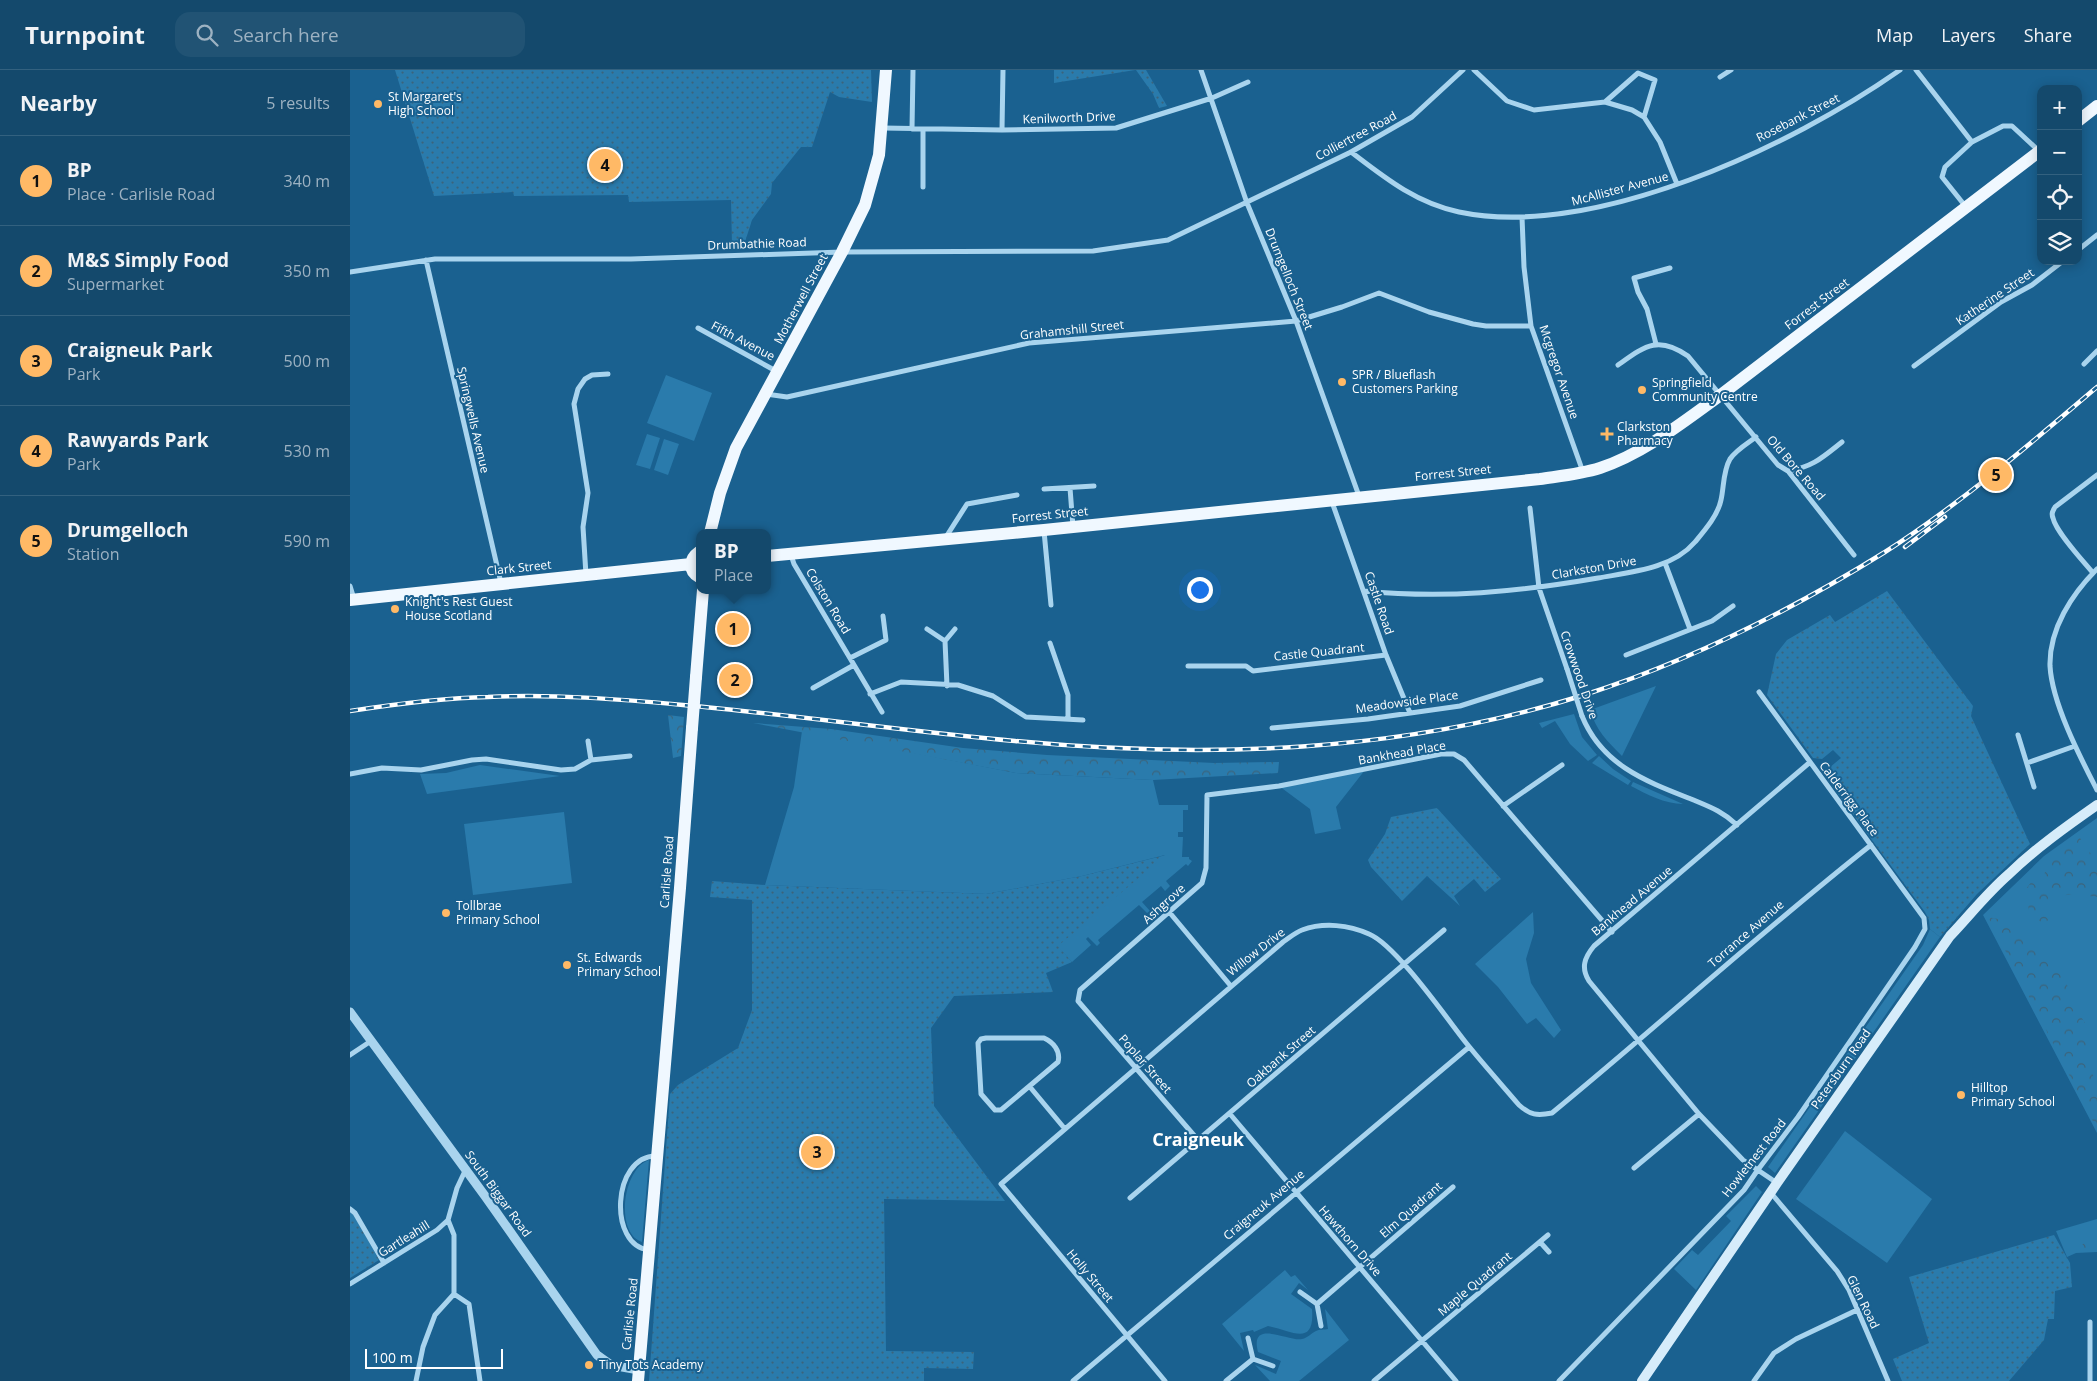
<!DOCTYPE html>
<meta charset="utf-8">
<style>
:root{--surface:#14496c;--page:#215374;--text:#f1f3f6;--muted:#9db2c2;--line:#33617f;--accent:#ffb966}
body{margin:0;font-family:"Open Sans",sans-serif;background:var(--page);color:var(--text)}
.controls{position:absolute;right:15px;top:15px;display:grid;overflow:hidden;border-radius:10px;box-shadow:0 2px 12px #0003}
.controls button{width:45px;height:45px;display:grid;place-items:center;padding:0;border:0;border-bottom:1px solid var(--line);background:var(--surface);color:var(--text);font:25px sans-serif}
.scale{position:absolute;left:15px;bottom:12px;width:138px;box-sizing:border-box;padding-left:5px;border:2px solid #fff;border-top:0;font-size:14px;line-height:18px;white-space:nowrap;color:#fff;-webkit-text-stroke:4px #1a6190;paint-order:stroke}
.you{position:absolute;left:849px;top:519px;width:18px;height:18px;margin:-12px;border:4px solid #fff;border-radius:50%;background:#1a73e8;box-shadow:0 0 0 8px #1a73e833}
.badge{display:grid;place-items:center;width:32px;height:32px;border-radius:50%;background:var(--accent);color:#111;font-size:16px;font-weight:700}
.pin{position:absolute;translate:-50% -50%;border:2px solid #fff;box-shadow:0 1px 5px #0006}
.popup{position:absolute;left:346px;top:459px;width:75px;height:65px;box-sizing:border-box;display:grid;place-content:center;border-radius:10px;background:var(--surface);filter:drop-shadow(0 1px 4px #0005);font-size:16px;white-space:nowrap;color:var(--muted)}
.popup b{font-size:19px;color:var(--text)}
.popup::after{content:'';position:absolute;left:50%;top:100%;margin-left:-10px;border:10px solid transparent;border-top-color:var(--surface)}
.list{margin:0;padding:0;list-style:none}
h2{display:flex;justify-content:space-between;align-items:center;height:65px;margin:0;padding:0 20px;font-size:21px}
h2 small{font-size:16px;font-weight:400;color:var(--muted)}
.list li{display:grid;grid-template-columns:32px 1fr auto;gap:15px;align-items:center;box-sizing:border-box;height:90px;padding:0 20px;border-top:1px solid var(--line)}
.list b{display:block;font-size:19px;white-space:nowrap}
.list p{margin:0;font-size:16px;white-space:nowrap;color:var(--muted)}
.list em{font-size:16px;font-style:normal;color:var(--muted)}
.icon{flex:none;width:28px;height:28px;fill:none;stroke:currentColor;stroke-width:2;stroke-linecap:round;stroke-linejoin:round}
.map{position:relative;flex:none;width:1747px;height:1311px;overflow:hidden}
header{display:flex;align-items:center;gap:30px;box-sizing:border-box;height:70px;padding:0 25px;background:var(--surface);border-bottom:1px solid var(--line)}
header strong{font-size:24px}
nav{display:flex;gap:28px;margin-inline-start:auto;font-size:18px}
.search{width:350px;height:45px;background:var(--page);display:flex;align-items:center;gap:12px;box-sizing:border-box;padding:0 18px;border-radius:15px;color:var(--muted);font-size:19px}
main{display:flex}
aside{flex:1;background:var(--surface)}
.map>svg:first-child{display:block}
.green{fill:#2a7bac}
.forest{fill:url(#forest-crowns)}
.park{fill:url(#park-dots)}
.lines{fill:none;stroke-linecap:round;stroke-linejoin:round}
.minor{stroke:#a9d4ee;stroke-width:5}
.tertiary{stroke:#a9d4ee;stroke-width:9}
.secondary{stroke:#d6ecfa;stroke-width:10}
.primary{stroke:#f0f8ff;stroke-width:12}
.rail-casing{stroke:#fff;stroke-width:4.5}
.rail{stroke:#1a6190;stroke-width:2.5;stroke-dasharray:8;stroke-linecap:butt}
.minor-bridge{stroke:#a9d4ee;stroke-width:5}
.primary-bridge{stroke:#f0f8ff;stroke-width:12}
.poi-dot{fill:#ffb966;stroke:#1a6190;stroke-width:2}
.labels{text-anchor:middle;stroke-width:4;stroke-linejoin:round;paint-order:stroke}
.poi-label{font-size:12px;fill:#fff;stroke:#1a6190;text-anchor:start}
.street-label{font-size:12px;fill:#fff;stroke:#1a6190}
.district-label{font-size:18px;font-weight:bold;fill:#fff;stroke:#1a6190}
</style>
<header>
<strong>Turnpoint</strong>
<div class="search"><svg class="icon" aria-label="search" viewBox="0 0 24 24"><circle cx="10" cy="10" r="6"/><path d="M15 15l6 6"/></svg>Search here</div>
<nav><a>Map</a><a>Layers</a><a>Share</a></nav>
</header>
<main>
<aside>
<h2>Nearby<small>5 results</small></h2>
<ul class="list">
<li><span class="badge">1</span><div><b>BP</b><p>Place · Carlisle Road</p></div><em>340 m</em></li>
<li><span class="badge">2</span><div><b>M&amp;S Simply Food</b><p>Supermarket</p></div><em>350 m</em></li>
<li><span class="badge">3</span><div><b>Craigneuk Park</b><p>Park</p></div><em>500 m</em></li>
<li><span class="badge">4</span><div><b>Rawyards Park</b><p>Park</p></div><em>530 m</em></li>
<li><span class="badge">5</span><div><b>Drumgelloch</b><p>Station</p></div><em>590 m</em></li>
</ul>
</aside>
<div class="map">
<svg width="1747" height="1311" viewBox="0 0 1747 1311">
<defs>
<pattern id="forest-crowns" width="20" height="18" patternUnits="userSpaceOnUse" patternTransform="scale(1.25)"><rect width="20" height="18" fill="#2a7bac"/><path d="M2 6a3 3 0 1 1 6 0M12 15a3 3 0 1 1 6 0" fill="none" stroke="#3b647c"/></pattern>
<pattern id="park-dots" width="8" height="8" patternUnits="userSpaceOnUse" patternTransform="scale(1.25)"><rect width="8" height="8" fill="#2a7bac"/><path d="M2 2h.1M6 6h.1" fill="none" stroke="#3b647c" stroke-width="1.8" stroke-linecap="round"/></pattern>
</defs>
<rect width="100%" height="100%" fill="#1a6190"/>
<path class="green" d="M 316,305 L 362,323 L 344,371 L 297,353 Z
M 297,364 L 310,368 L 300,399 L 286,395 Z
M 314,369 L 329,374 L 318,405 L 304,400 Z
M 1306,616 L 1272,686 C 1257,671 1246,660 1240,640 Z
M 1224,644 L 1232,667 L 1247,685 L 1238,691 L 1220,674 L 1205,651 L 1192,658 L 1189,653 Z
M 452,661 L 666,703 L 803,710 L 809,735 L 838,735 L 838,740 L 833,740 L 833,762 L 828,762 L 828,767 L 833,767 L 832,787 L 839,787 L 839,789 L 842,791 L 838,796 L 836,794 L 816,811 L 820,816 L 815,821 L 811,816 L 792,832 L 800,841 L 797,843 L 789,835 L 748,870 L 750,873 L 747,876 L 738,867 L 736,869 L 741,875 L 722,892 L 707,876 L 815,785 L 732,806 L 636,824 L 415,815 L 444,717 Z
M 1249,686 L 1263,699 L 1281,711 L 1278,715 L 1242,693 Z
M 130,695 L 210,706 L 77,724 L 70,704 L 96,703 Z
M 1015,700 L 986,737 L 991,759 L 965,764 L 960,739 L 929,716 Z
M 1283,712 L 1333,734 C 1315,734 1296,724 1281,716 Z
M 214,742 L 222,813 L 123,825 L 114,754 Z
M 1747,748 L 1747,1063 L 1633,845 L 1694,786 Z
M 1183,842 L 1184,863 L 1176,889 L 1181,913 L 1211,960 L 1204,968 L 1186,948 L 1177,954 L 1148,917 L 1125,894 Z
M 1580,859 L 1590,867 L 1425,1103 L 1418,1097 L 1573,875 Z
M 1495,1061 L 1582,1129 L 1537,1193 L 1446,1129 Z
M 299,1090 L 292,1172 C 265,1164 272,1099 299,1090 Z
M 1406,1116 L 1412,1122 L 1346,1220 L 1324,1199 L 1342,1180 L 1348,1185 L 1381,1151 L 1376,1146 Z
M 1747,1149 L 1747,1182 L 1726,1183 L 1717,1187 L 1706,1161 Z
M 935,1200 L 941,1207 L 945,1205 L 958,1220 L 949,1213 L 941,1224 L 962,1239 C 965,1278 941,1260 918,1256 L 904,1262 L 903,1260 L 890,1263 L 894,1281 L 872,1254 Z
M 975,1239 L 999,1270 L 949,1311 L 920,1311 L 905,1295 L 926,1304 L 931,1291 L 908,1282 C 899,1248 939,1272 952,1269 C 958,1268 961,1263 966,1261 C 969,1259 974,1260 978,1259 Z"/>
<path class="forest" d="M 318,645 L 334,647 L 331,686 L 323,688 Z
M 403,653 L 481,659 L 613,678 L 697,685 L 864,693 L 929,692 L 928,703 L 803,710 L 666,703 Z
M 1730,768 L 1741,784 L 1747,796 L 1747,827 C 1730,825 1717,821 1701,831 L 1701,846 L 1694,855 L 1679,842 L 1676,819 L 1682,811 L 1694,805 L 1702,783 L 1717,771 Z
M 1638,847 L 1668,853 L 1672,862 L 1683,872 L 1695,879 L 1711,900 L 1728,942 L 1735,953 L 1739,988 L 1747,1022 L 1747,1059 Z
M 1747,1172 L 1747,1181 L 1727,1181 L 1734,1173 Z"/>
<path class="park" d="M 45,0 L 521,0 L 522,32 L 489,27 L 480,22 L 462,77 L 451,77 L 422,113 L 421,124 L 402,150 L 394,175 L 382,175 L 381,130 L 279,132 L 278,125 L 164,126 L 163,122 L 84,126 Z
M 704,0 L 785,0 L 704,13 Z
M 786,0 L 796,0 L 817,36 L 809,38 L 803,24 Z
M 1537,521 L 1623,636 L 1621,646 L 1680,774 L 1627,824 L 1590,867 L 1580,859 L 1579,850 L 1575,842 L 1477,709 L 1479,698 L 1491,688 L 1483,680 L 1472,689 L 1463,688 L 1417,625 L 1426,584 L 1437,570 L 1480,545 L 1485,552 Z
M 1087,738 L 1151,809 L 1135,822 L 1124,809 L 1104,826 L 1110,836 L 1077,806 L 1052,831 L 1021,797 L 1018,790 L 1035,764 L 1041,747 Z
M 816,785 L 708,876 L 722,892 L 696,903 L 703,922 L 604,926 L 581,958 L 584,1036 L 655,1131 L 534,1129 L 536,1281 L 624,1282 L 623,1299 L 574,1298 L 574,1311 L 299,1311 L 320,1024 L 328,1015 L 388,978 L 402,940 L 402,830 L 360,827 L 362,811 L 415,815 L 636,824 L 732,806 Z
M 0,1142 L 4,1145 L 29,1190 L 0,1208 Z
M 1704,1165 L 1720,1193 L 1722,1217 L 1705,1221 L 1704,1249 L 1698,1249 L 1694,1270 L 1659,1311 L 1552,1311 L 1543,1289 L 1579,1273 L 1559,1207 Z"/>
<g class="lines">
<path class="minor" d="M 851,0 L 897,133 L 946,251 L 1009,426
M 1124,0 L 1157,31 L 1184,40 L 1255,32 L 1282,40 L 1294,47 L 1310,72 L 1327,114
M 1566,0 L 1622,72
M 1370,7 L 1381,0
M 1255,32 L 1288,3 L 1305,10 L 1294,47
M 533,58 L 652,60 L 766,58 L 862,28 L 898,12
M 562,59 L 563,0
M 573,59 L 573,117
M 652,60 L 653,0
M 1001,82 C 1035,108 1066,133 1109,142 C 1243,170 1442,76 1550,0
M 1616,137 L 1592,107 L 1595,97 L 1622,72 L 1653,56 L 1662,56 L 1689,81
M 1172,147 L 1174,197 L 1181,256 L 1233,402
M 1728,180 L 1747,165
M 76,190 L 151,513
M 0,202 L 85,189 L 281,189 L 492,182 L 743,181 L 818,170 L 1001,82 L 1062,47 L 1113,0
M 348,258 L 426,301
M 1306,274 L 1297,239 L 1288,222 L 1284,208 L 1320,198
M 1734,294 L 1747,281
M 1268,295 C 1295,276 1308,265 1338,286 L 1428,395 L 1438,401 L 1504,485
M 1564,296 L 1651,232 L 1682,215 L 1713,191
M 416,324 L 437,327 L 679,273 L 946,251 L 992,237 L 1029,223 L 1079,242 L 1123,254 L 1136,256 L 1181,256
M 1438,401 C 1463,397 1473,387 1492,372
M 720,418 L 723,457
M 694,419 L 744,416
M 982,432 L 1036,585 L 1060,643
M 1180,438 L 1189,518 L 1217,599
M 694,461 L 701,535
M 596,467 L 617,434 L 667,425
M 441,485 L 444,494 L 532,642
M 1315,493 L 1340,559
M 1747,499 C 1722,524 1699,559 1700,596 C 1702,633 1730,687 1747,720
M 1743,503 C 1733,491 1706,462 1703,448 C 1701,443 1703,441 1705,437 L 1747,405
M 236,505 L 233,457 L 238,423 L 224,334 L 228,319 L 235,309 L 242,305 L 258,304
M 0,516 L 4,529
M 1014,521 C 1095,529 1167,522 1248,508 C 1281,502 1322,499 1345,472 C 1355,460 1368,445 1371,430 C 1374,417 1373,401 1380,389 C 1386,380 1398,373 1406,367
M 577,559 L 595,571
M 700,573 L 718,625 L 718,649
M 1276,585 L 1362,551 L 1383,536
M 500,588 L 536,570 L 533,546
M 838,596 L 896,596 L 903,601 L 1036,585
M 597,616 L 595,571 L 605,559
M 463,618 L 504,595
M 520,624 L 551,612 L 608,615 L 643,626 L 676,647 L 733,650
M 1232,646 C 1252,695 1295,711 1341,729 C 1360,737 1372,741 1387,755
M 922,658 L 1018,649 L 1110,636 L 1191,610
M 1668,665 L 1684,717
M 238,671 L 241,690
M 1677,693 L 1725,676
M 0,704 L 32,698 L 71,700 L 122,690 L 136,689 L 211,700 L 225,699 L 241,690 L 280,686
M 1153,736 L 1212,695
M 820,843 L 880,915
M 636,968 L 694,968 C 703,972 711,981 708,992 L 651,1040 L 645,1040 L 631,1024 L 628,973 L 631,969 Z
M 0,985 L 21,971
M 680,1017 L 715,1059
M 880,1044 L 1106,1311
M 848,1070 L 728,931 L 730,920 L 852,813 L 856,798 L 857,725 L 929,716 L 1091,684 L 1104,684 L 1114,690 L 1262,862
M 1284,1098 L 1349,1044
M 1427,1113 L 1393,1090 L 1349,1044 L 1239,911 C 1231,898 1234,888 1244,876 L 1459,693
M 1421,1123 L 1487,1201 L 1499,1220 L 1538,1311
M 780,1128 L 1094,860
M 0,1139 L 5,1143 L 34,1193
M 98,1150 L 104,1165 L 104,1224 L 119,1234 L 130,1311
M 1190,1172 L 1199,1182
M 299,1180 C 258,1176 262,1086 306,1086
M 0,1214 L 87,1160 L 98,1150 L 107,1118 L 115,1101
M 950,1222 L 967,1234
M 1740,1252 L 1740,1311
M 971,1256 L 967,1234 L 1103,1117
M 903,1289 L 923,1296
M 66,1311 L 73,1277 L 85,1245 L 104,1224
M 723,1311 L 1119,977
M 815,1311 L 651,1114 L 933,872 C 939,868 946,862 952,860 C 974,852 999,855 1019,864 C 1046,875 1097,949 1117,974 C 1134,995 1152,1015 1169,1035 C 1180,1045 1187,1046 1202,1043 C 1309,955 1412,861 1521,775
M 876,1311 L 903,1289 L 898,1268
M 1024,1311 L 1198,1165
M 1209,1311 L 1394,1120 L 1407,1101 L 1448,1047 L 1565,877 L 1575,859 L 1574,848 L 1409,622
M 1404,1311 L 1424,1283 L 1446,1269 L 1507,1240"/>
<path class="tertiary" d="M 0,942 L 135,1126 L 247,1285 L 261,1295 L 289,1300"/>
<path class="secondary" d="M 1292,1311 L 1427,1113 L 1600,866 C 1620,845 1637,823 1659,804 C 1686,778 1717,756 1747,735"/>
<path class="primary" d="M 1728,51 L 1747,36
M 360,463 L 370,423 L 386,378 L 492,182 L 515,135 L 529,85 L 536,0
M 349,482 C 339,489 338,501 349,507
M 417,486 L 694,460 L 1190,409 C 1210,406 1231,404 1250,398 C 1295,383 1334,351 1372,324 L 1691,80
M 0,530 L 341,494
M 346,607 L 353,520
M 288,1311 L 330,818 L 342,658"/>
<g class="rail-casing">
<path id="rail" d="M 1555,477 L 1595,447
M 0,641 C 46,634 92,628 138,627 C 203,624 268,629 333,635 C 444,645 554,661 665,671 C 856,689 1050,683 1234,625 C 1340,591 1440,541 1535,482 C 1610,434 1679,375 1747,317"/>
</g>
<use href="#rail" class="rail"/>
<path class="minor-bridge" d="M 1217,599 L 1232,646"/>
<path class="primary-bridge" d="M 342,658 L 346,607"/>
</g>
<g class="poi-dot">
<circle cx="28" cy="34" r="5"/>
<circle cx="992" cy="312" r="5"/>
<circle cx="1292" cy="320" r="5"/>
<path d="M1254.5 356.5h5v5h5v5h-5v5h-5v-5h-5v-5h5z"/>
<circle cx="45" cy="539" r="5"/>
<circle cx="96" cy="843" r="5"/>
<circle cx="217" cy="895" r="5"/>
<circle cx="1611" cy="1025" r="5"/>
<circle cx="239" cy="1295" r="5"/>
</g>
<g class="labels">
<g class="poi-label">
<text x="38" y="31">St Margaret's<tspan x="38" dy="14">High School</tspan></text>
<text x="1002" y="309">SPR / Blueflash<tspan x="1002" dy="14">Customers Parking</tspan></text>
<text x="1302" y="317">Springfield<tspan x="1302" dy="14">Community Centre</tspan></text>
<text x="1267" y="361">Clarkston<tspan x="1267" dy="14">Pharmacy</tspan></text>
<text x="55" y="536">Knight's Rest Guest<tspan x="55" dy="14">House Scotland</tspan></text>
<text x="106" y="840">Tollbrae<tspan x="106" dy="14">Primary School</tspan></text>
<text x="227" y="892">St. Edwards<tspan x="227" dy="14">Primary School</tspan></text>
<text x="1621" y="1022">Hilltop<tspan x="1621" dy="14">Primary School</tspan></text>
<text x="249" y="1299">Tiny Tots Academy</text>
</g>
<g class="street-label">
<text transform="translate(719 48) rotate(-2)" y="4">Kenilworth Drive</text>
<text transform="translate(1448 48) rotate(-27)" y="4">Rosebank Street</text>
<text transform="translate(1006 66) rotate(-28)" y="4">Colliertree Road</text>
<text transform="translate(1270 119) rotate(-15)" y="4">McAllister Avenue</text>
<text transform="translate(407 174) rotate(-2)" y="4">Drumbathie Road</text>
<text transform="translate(939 209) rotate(68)" y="4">Drumgelloch Street</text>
<text transform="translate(1645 227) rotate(-34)" y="4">Katherine Street</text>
<text transform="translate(451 229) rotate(-62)" y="4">Motherwell Street</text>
<text transform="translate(1467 234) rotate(-37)" y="4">Forrest Street</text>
<text transform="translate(722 260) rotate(-6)" y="4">Grahamshill Street</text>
<text transform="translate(393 271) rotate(28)" y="4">Fifth Avenue</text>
<text transform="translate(1209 302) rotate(71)" y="4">Mcgregor Avenue</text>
<text transform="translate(123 350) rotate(77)" y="4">Springwells Avenue</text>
<text transform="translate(1446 398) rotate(49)" y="4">Old Bore Road</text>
<text transform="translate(1103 403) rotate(-6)" y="4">Forrest Street</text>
<text transform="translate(700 445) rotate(-6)" y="4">Forrest Street</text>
<text transform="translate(169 498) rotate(-6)" y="4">Clark Street</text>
<text transform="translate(1244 498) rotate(-10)" y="4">Clarkston Drive</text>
<text transform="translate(478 531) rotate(59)" y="4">Colston Road</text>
<text transform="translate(1029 533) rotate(71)" y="4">Castle Road</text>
<text transform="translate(969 582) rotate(-6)" y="4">Castle Quadrant</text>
<text transform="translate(1229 605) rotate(71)" y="4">Crowwood Drive</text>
<text transform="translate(1057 632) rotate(-8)" y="4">Meadowside Place</text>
<text transform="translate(1052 683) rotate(-10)" y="4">Bankhead Place</text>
<text transform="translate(1499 729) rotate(53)" y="4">Calderrigg Place</text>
<text transform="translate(317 802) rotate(-86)" y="4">Carlisle Road</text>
<text transform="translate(1282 831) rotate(-40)" y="4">Bankhead Avenue</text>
<text transform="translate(814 834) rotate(-42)" y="4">Ashgrove</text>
<text transform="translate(1396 864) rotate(-41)" y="4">Torrance Avenue</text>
<text transform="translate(906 882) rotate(-38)" y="4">Willow Drive</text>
<text transform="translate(931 987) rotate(-41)" y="4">Oakbank Street</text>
<text transform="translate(795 994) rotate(49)" y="4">Poplar Street</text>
<text transform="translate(1491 999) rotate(-55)" y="4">Petersburn Road</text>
<text transform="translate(1404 1088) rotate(-52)" y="4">Howletnest Road</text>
<text transform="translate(148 1124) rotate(54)" y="4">South Biggar Road</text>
<text transform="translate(914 1135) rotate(-40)" y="4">Craigneuk Avenue</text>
<text transform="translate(1061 1140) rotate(-41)" y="4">Elm Quadrant</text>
<text transform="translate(54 1169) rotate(-32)" y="4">Gartleahill</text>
<text transform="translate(1000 1171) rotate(49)" y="4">Hawthorn Drive</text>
<text transform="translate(740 1206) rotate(50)" y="4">Holly Street</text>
<text transform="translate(1125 1214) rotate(-40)" y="4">Maple Quadrant</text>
<text transform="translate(1513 1232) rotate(64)" y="4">Glen Road</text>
<text transform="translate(280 1244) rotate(-84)" y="4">Carlisle Road</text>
</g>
<g class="district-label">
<text x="848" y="1076">Craigneuk</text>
</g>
</g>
</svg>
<div class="controls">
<button>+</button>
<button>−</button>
<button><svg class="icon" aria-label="locate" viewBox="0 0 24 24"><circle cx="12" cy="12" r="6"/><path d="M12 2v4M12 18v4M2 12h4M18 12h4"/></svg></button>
<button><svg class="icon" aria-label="layers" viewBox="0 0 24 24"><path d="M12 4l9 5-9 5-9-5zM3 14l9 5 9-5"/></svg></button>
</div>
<div class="scale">100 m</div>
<div class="you"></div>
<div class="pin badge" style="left:383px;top:559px">1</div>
<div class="popup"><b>BP</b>Place</div>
<div class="pin badge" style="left:385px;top:610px">2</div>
<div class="pin badge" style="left:467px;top:1082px">3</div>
<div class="pin badge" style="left:255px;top:95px">4</div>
<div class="pin badge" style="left:1646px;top:405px">5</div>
</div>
</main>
